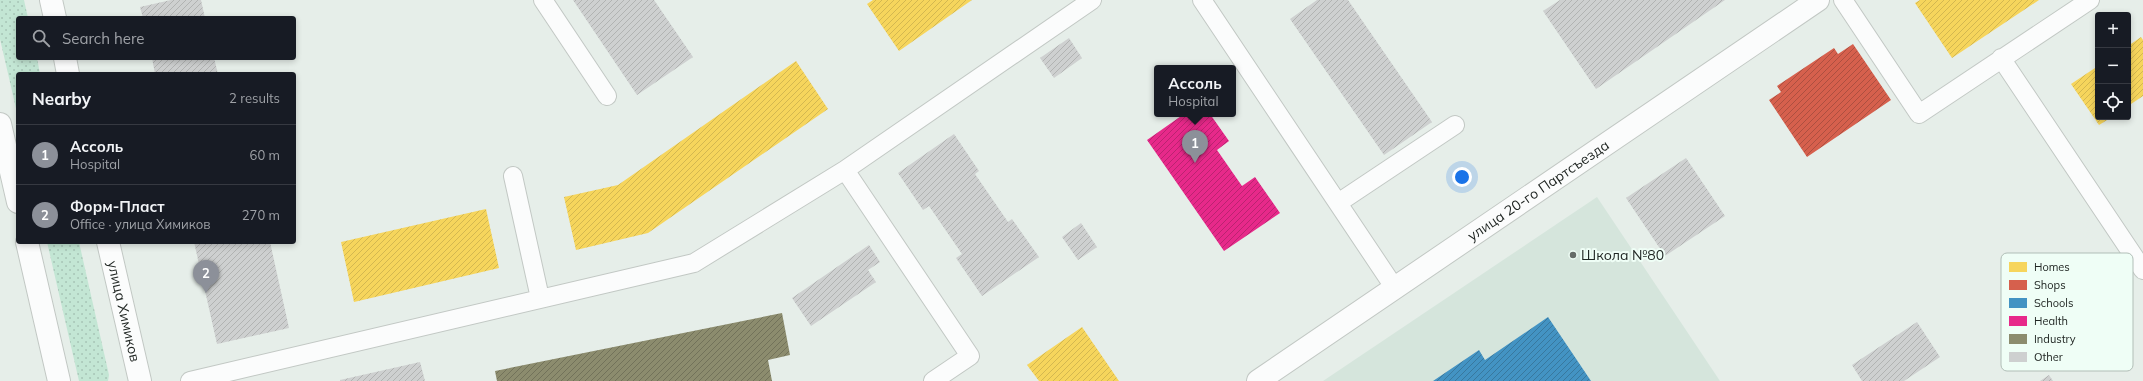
<!DOCTYPE html>
<meta charset="utf-8">
<style>
:root{--surface:#171b24;--page:#20242c;--text:#f1f3f6;--muted:#9ea1a6;--line:#363941;--accent:#8c9099}
body{margin:0;font-family:Mulish,sans-serif;background:var(--page);color:var(--text)}
.controls{position:absolute;right:12px;top:12px;display:grid;overflow:hidden;border-radius:4px;box-shadow:0 2px 6px #0003}
.controls button{width:36px;height:36px;display:grid;place-items:center;padding:0;border:0;border-bottom:1px solid var(--line);background:var(--surface);color:var(--text);font:20px sans-serif}
.you{position:absolute;left:1462px;top:177px;width:14px;height:14px;margin:-10px;border:3px solid #fff;border-radius:50%;background:#1a73e8;box-shadow:0 0 0 6px #1a73e833}
.badge{display:grid;place-items:center;width:26px;height:26px;border-radius:50%;background:var(--accent);color:#fff;font-size:13px;font-weight:700}
.pin{position:absolute;translate:-50% -33px;filter:drop-shadow(0 1px 2px #0008)}
.pin::after{content:'';position:absolute;top:21px;width:14px;height:12px;background:inherit;clip-path:polygon(0 0,100% 0,50% 100%)}
.popup{position:absolute;left:1154px;top:65px;width:82px;height:52px;box-sizing:border-box;display:grid;place-content:center;border-radius:4px;background:var(--surface);filter:drop-shadow(0 1px 3px #0005);font-size:13px;white-space:nowrap;color:var(--muted)}
.popup b{font-size:15px;color:var(--text)}
.popup::after{content:'';position:absolute;left:50%;top:100%;margin-left:-8px;border:8px solid transparent;border-top-color:var(--surface)}
.list{margin:0;padding:0;list-style:none}
h2{display:flex;justify-content:space-between;align-items:center;height:52px;margin:0;padding:0 16px;font-size:17px}
h2 small{font-size:13px;font-weight:400;color:var(--muted)}
.list li{display:grid;grid-template-columns:26px 1fr auto;gap:12px;align-items:center;box-sizing:border-box;height:60px;padding:0 16px;border-top:1px solid var(--line)}
.list b{display:block;font-size:15px;white-space:nowrap}
.list p{margin:0;font-size:13px;white-space:nowrap;color:var(--muted)}
.list em{font-size:13px;font-style:normal;color:var(--muted)}
.icon{flex:none;width:22px;height:22px;fill:none;stroke:currentColor;stroke-width:2;stroke-linecap:round;stroke-linejoin:round}
.map{position:relative;flex:none;width:2143px;height:381px;overflow:hidden}
.search{position:absolute;background:var(--surface);box-shadow:0 2px 6px #0003;left:16px;top:16px;width:280px;height:44px;display:flex;align-items:center;gap:10px;box-sizing:border-box;padding:0 14px;border-radius:4px;color:var(--muted);font-size:15px}
.panel{position:absolute;background:var(--surface);box-shadow:0 2px 6px #0003;left:16px;top:72px;width:280px;height:172px;border-radius:4px}
.map>svg:first-child{display:block}
.built{fill:#d5e5dc}
.grass{fill:url(#grass-dots)}
.homes{fill:url(#homes-hatch)}
.shops{fill:url(#shops-hatch)}
.schools{fill:url(#schools-hatch)}
.health{fill:url(#health-hatch)}
.industry{fill:url(#industry-hatch)}
.building{fill:url(#building-hatch)}
.lines{fill:none;stroke-linecap:round;stroke-linejoin:round}
.service-casing{stroke:#c2c8c4;stroke-width:20}
.minor-casing{stroke:#c2c8c4;stroke-width:24}
.secondary-casing{stroke:#c2c8c4;stroke-width:24}
.service{stroke:#fbfcfc;stroke-width:18}
.minor{stroke:#fbfcfc;stroke-width:22}
.secondary{stroke:#fbfcfc;stroke-width:22}
.poi-dot{fill:#666d69;stroke:#effef6;stroke-width:1.5}
.labels{text-anchor:middle;stroke-width:4;stroke-linejoin:round;paint-order:stroke}
.street-label{font-size:14px;fill:#212724;stroke:#effef6}
.poi-label{font-size:14px;fill:#212724;stroke:#effef6;text-anchor:start}
.key{fill:#effef6;stroke:#b1beb7;stroke-width:1}
.key-label{font-size:11px;fill:#212724}
</style>
<div class="map">
<svg width="2143" height="381" viewBox="0 0 2143 381">
<defs>
<pattern id="grass-dots" width="8" height="8" patternUnits="userSpaceOnUse"><rect width="8" height="8" fill="#c3e6d4"/><path d="M2 2h.1M6 6h.1" fill="none" stroke="#a7c5b6" stroke-width="1.8" stroke-linecap="round"/></pattern>
<pattern id="homes-hatch" width="6" height="6" patternUnits="userSpaceOnUse"><rect width="6" height="6" fill="#f6d55c"/><path d="M-1 1l2-2M0 6l6-6M5 7l2-2" fill="none" stroke="#d3b750"/></pattern>
<pattern id="shops-hatch" width="6" height="6" patternUnits="userSpaceOnUse"><rect width="6" height="6" fill="#d6604d"/><path d="M-1 1l2-2M0 6l6-6M5 7l2-2" fill="none" stroke="#ad4f40"/></pattern>
<pattern id="schools-hatch" width="6" height="6" patternUnits="userSpaceOnUse"><rect width="6" height="6" fill="#4393c3"/><path d="M-1 1l2-2M0 6l6-6M5 7l2-2" fill="none" stroke="#38789e"/></pattern>
<pattern id="health-hatch" width="6" height="6" patternUnits="userSpaceOnUse"><rect width="6" height="6" fill="#e7298a"/><path d="M-1 1l2-2M0 6l6-6M5 7l2-2" fill="none" stroke="#bb2371"/></pattern>
<pattern id="industry-hatch" width="6" height="6" patternUnits="userSpaceOnUse"><rect width="6" height="6" fill="#8c8c6e"/><path d="M-1 1l2-2M0 6l6-6M5 7l2-2" fill="none" stroke="#72725a"/></pattern>
<pattern id="building-hatch" width="6" height="6" patternUnits="userSpaceOnUse"><rect width="6" height="6" fill="#ced0d0"/><path d="M-1 1l2-2M0 6l6-6M5 7l2-2" fill="none" stroke="#b1b3b2"/></pattern>
</defs>
<rect width="100%" height="100%" fill="#e6eee9"/>
<path class="built" d="M 1597,197 L 1720,381 L 1323,381 Z"/>
<path class="grass" d="M 0,0 L 24,0 L 28,18 L 18,18 L 18,58 L 37,58 L 40,74 L 18,74 L 18,117 L 0,39 Z
M 47,242 L 79,242 L 109,375 L 108,381 L 79,381 Z"/>
<path class="homes" d="M 873,0 L 972,0 L 899,51 L 867,4 Z
M 1920,0 L 2039,0 L 1952,58 L 1915,3 Z
M 2141,37 L 2143,40 L 2143,96 L 2128,106 L 2128,46 Z
M 796,61 L 828,109 L 648,233 L 576,250 L 564,197 L 618,185 Z
M 2098,66 L 2098,117 L 2112,117 L 2099,125 L 2071,84 Z
M 486,209 L 499,268 L 354,302 L 341,242 Z
M 1082,327 L 1119,381 L 1039,381 L 1027,365 Z"/>
<path class="shops" d="M 1853,44 L 1891,100 L 1807,157 L 1769,100 L 1781,92 L 1777,86 L 1834,48 L 1838,54 Z"/>
<path class="schools" d="M 1548,317 L 1591,381 L 1433,381 L 1479,350 L 1485,360 Z"/>
<path class="health" d="M 1184,114 L 1210,114 L 1229,141 L 1217,150 L 1242,186 L 1255,177 L 1280,213 L 1224,251 L 1147,140 Z"/>
<path class="industry" d="M 782,313 L 790,355 L 768,360 L 772,381 L 497,381 L 495,371 Z"/>
<path class="building" d="M 171,0 L 201,0 L 205,18 L 143,18 L 140,7 Z
M 573,0 L 654,0 L 693,57 L 637,95 Z
M 1317,0 L 1348,0 L 1432,122 L 1384,155 L 1290,19 Z
M 1560,0 L 1725,0 L 1596,89 L 1543,11 Z
M 1069,38 L 1082,58 L 1054,78 L 1040,58 Z
M 152,58 L 214,58 L 218,74 L 155,74 Z
M 954,134 L 979,171 L 975,174 L 1008,222 L 1012,219 L 1039,257 L 982,296 L 956,258 L 962,254 L 929,206 L 923,210 L 898,173 Z
M 1686,158 L 1725,216 L 1665,256 L 1626,198 Z
M 1081,223 L 1097,247 L 1078,260 L 1062,237 Z
M 194,242 L 270,242 L 289,328 L 217,344 Z
M 869,245 L 880,262 L 868,270 L 876,282 L 811,326 L 792,298 Z
M 1917,322 L 1940,357 L 1904,381 L 1862,381 L 1852,365 Z
M 420,362 L 425,381 L 340,381 L 340,380 Z
M 2049,375 L 2053,381 L 2040,381 Z"/>
<g class="lines">
<g class="service-casing">
<path id="service" d="M 543,0 L 607,96
M 1202,0 L 1394,287
M 1843,0 L 1919,114 L 2090,0
M 2001,58 L 2143,270
M 845,170 L 970,356 L 933,381
M 513,176 L 540,298
M 1338,203 L 1455,125
M 190,381 L 694,263 L 845,170 L 1092,0"/>
</g>
<g class="minor-casing">
<g id="minor">
<path id="s1" d="M 1258,381 L 1818,0"/>
</g>
</g>
<g class="secondary-casing">
<g id="secondary">
<path d="M 51,0 L 55,18"/>
<path d="M 65,58 L 68,74"/>
<path d="M 0,124 L 18,202"/>
<path d="M 27,242 L 59,381"/>
<path id="s2" d="M 108,242 L 140,381"/>
</g>
</g>
<use href="#service" class="service"/>
<use href="#minor" class="minor"/>
<use href="#secondary" class="secondary"/>
</g>
<circle class="poi-dot" cx="1573" cy="255" r="4"/>
<g class="labels">
<g class="street-label">
<text dy="5" stroke="none"><textPath href="#s1" startOffset="339">улица 20-го Партсъезда</textPath></text>
<text dy="5" stroke="none"><textPath href="#s2" startOffset="71">улица Химиков</textPath></text>
</g>
<g class="poi-label">
<text x="1581" y="260">Школа №80</text>
</g>
</g>
<rect x="2001" y="253" width="132" height="118" rx="6" class="key"/>
<rect x="2009" y="262" width="18" height="10" fill="#f6d55c"/>
<rect x="2009" y="280" width="18" height="10" fill="#d6604d"/>
<rect x="2009" y="298" width="18" height="10" fill="#4393c3"/>
<rect x="2009" y="316" width="18" height="10" fill="#e7298a"/>
<rect x="2009" y="334" width="18" height="10" fill="#8c8c6e"/>
<rect x="2009" y="352" width="18" height="10" fill="#ced0d0"/>
<g class="key-label">
<text x="2034" y="271">Homes</text>
<text x="2034" y="289">Shops</text>
<text x="2034" y="307">Schools</text>
<text x="2034" y="325">Health</text>
<text x="2034" y="343">Industry</text>
<text x="2034" y="361">Other</text>
</g>
</svg>
<div class="controls">
<button>+</button>
<button>−</button>
<button><svg class="icon" aria-label="locate" viewBox="0 0 24 24"><circle cx="12" cy="12" r="6"/><path d="M12 2v4M12 18v4M2 12h4M18 12h4"/></svg></button>
</div>
<div class="you"></div>
<div class="pin badge" style="left:1195px;top:163px">1</div>
<div class="popup"><b>Ассоль</b>Hospital</div>
<div class="pin badge" style="left:206px;top:293px">2</div>
<div class="search"><svg class="icon" aria-label="search" viewBox="0 0 24 24"><circle cx="10" cy="10" r="6"/><path d="M15 15l6 6"/></svg>Search here</div>
<section class="panel">
<h2>Nearby<small>2 results</small></h2>
<ul class="list">
<li><span class="badge">1</span><div><b>Ассоль</b><p>Hospital</p></div><em>60 m</em></li>
<li><span class="badge">2</span><div><b>Форм-Пласт</b><p>Office · улица Химиков</p></div><em>270 m</em></li>
</ul>
</section>
</div>
